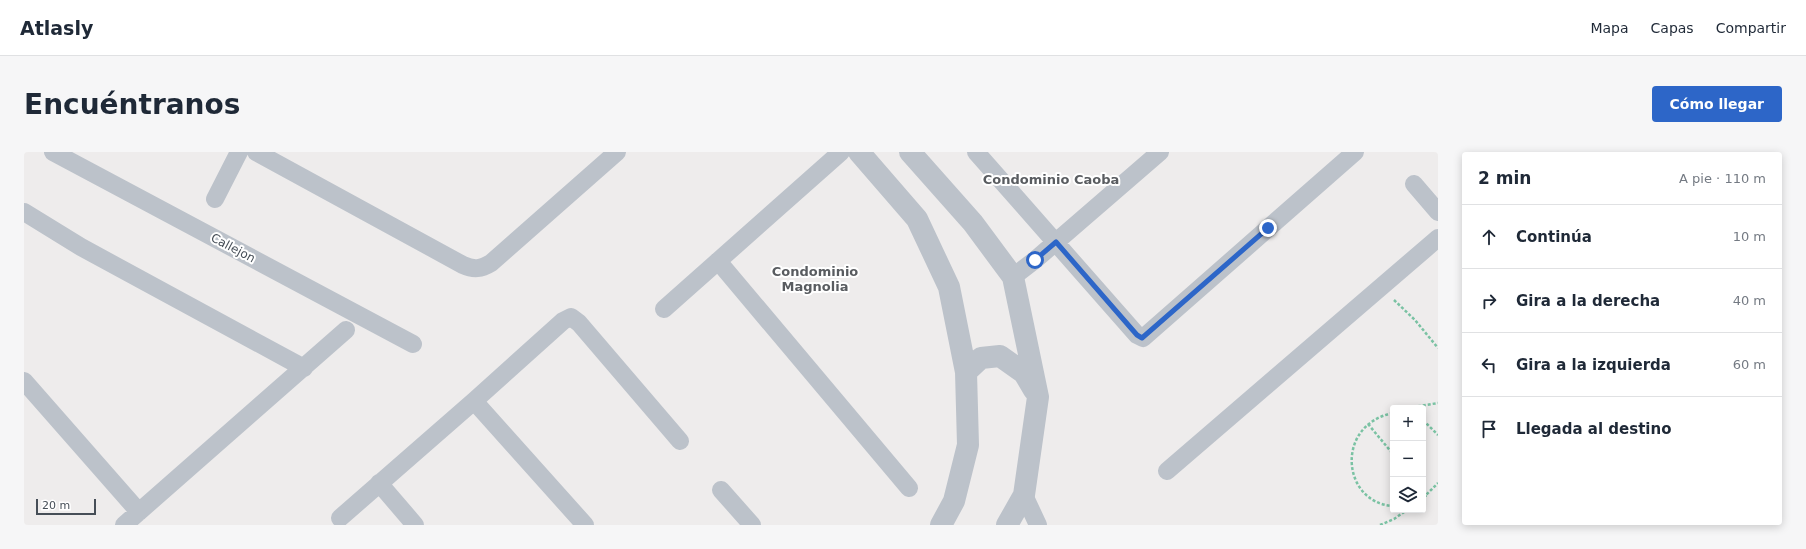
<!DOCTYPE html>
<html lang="es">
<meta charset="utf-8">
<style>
:root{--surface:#fff;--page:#f6f6f7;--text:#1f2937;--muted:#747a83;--line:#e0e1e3;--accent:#2d66c8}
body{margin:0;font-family:"DejaVu Sans",sans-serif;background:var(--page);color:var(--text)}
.controls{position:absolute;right:12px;bottom:12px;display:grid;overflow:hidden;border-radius:4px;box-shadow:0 2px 10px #0003}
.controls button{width:36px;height:36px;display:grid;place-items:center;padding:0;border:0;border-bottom:1px solid var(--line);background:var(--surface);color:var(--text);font:20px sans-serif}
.scale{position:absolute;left:12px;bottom:10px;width:60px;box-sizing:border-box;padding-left:4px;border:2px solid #464e57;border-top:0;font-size:11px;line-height:14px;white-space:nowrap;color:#464e57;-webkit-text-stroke:3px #fff;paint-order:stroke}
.stop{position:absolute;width:12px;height:12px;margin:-9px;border:3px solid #2d66c8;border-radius:50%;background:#fff}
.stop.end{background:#2d66c8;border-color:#fff;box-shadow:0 1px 4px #0008}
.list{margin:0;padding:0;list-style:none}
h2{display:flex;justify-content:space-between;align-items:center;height:52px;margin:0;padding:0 16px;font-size:17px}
h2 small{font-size:13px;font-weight:400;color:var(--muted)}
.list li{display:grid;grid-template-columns:26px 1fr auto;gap:12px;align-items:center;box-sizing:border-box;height:64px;padding:0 16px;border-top:1px solid var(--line)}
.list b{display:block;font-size:15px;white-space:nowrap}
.list em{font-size:13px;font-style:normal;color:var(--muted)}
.icon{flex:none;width:22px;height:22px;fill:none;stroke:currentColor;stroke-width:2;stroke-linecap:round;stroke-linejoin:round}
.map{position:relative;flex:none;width:1414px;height:373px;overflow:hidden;border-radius:4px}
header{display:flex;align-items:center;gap:24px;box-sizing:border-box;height:56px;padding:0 20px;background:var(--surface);border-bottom:1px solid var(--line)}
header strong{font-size:19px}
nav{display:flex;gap:22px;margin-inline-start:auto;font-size:14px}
.intro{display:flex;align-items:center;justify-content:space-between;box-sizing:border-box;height:96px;padding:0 24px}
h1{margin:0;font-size:28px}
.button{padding:10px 18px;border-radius:4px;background:var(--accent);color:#fff;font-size:14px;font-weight:700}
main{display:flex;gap:24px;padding:0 24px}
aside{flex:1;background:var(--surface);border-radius:4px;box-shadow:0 2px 10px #0003}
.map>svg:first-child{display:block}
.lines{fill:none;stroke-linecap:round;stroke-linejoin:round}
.path{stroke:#7ac2a3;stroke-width:2.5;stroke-dasharray:3 2;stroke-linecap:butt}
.minor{stroke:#bcc2ca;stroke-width:18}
.tertiary{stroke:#bcc2ca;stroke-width:22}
.route{stroke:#2d66c8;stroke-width:5}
.labels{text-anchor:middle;stroke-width:4;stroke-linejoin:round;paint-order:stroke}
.street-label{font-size:12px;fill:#464e57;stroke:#fff}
.neighbourhood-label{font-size:13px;font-weight:bold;fill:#595c60;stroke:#fff}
</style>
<header>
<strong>Atlasly</strong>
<nav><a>Mapa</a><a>Capas</a><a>Compartir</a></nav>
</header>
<div class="intro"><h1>Encuéntranos</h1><a class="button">Cómo llegar</a></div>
<main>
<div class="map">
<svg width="1414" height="373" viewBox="0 0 1414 373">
<rect width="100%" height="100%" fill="#eeecec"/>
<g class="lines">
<path class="path" d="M 1370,148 L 1391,168 L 1414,196
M 1384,256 L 1414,251
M 1369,261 C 1310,273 1318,351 1369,354
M 1399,268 L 1414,283
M 1344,272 L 1369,302
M 1399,339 L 1402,345
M 1399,346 L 1414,331
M 1356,373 L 1370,367 L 1383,358"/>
<path class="minor" d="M 29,0 L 389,192
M 232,0 L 439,113 C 450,118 457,117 467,111 L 593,0
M 952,0 L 1113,183 L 1119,186 L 1331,0
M 1390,32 L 1414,60
M 191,47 L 215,0
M 0,60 L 57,95 L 280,216
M 694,109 L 885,336
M 989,125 L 1011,108 L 1136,0
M 640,157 L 817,0
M 0,229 L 115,360
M 450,249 L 561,373
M 1143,319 L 1414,86
M 355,331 L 391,373
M 697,338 L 728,373
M 1000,343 L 1014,373
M 316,366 L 450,249 L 539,169 L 547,165 L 555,171 L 656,289
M 100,373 L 322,178"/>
<path class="tertiary" d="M 835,0 L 893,67 L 925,135 L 942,220 L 944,293 L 930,349 L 917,373
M 886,0 L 949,71 L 989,125 L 1014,245 L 1000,343 L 983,373
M 942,220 L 957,206 L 976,204 L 1000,221 L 1010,238"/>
</g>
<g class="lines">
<path class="route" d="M 1011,108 L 1032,90 L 1113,183 L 1118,186 L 1244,76"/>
</g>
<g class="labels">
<g class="street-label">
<text transform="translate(209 96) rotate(28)" y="4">Callejon</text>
</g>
<g class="neighbourhood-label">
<text x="1027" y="32">Condominio Caoba</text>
<text x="791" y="124">Condominio<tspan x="791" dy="15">Magnolia</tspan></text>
</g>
</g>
</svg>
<div class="controls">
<button>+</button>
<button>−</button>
<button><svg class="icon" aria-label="layers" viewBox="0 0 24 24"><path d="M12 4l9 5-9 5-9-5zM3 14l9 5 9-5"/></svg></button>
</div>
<div class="scale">20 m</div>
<div class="stop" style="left:1011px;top:108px"></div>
<div class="stop end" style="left:1244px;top:76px"></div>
</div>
<aside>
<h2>2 min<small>A pie · 110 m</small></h2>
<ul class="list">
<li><svg class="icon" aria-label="ahead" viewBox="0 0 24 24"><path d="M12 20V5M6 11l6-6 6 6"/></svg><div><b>Continúa</b></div><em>10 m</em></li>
<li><svg class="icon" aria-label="right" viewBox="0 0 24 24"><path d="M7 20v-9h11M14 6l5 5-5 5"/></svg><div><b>Gira a la derecha</b></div><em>40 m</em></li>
<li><svg class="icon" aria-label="left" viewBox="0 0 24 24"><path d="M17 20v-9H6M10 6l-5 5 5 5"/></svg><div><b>Gira a la izquierda</b></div><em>60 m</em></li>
<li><svg class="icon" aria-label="arrive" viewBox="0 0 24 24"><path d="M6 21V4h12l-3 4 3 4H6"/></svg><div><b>Llegada al destino</b></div></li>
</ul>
</aside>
</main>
